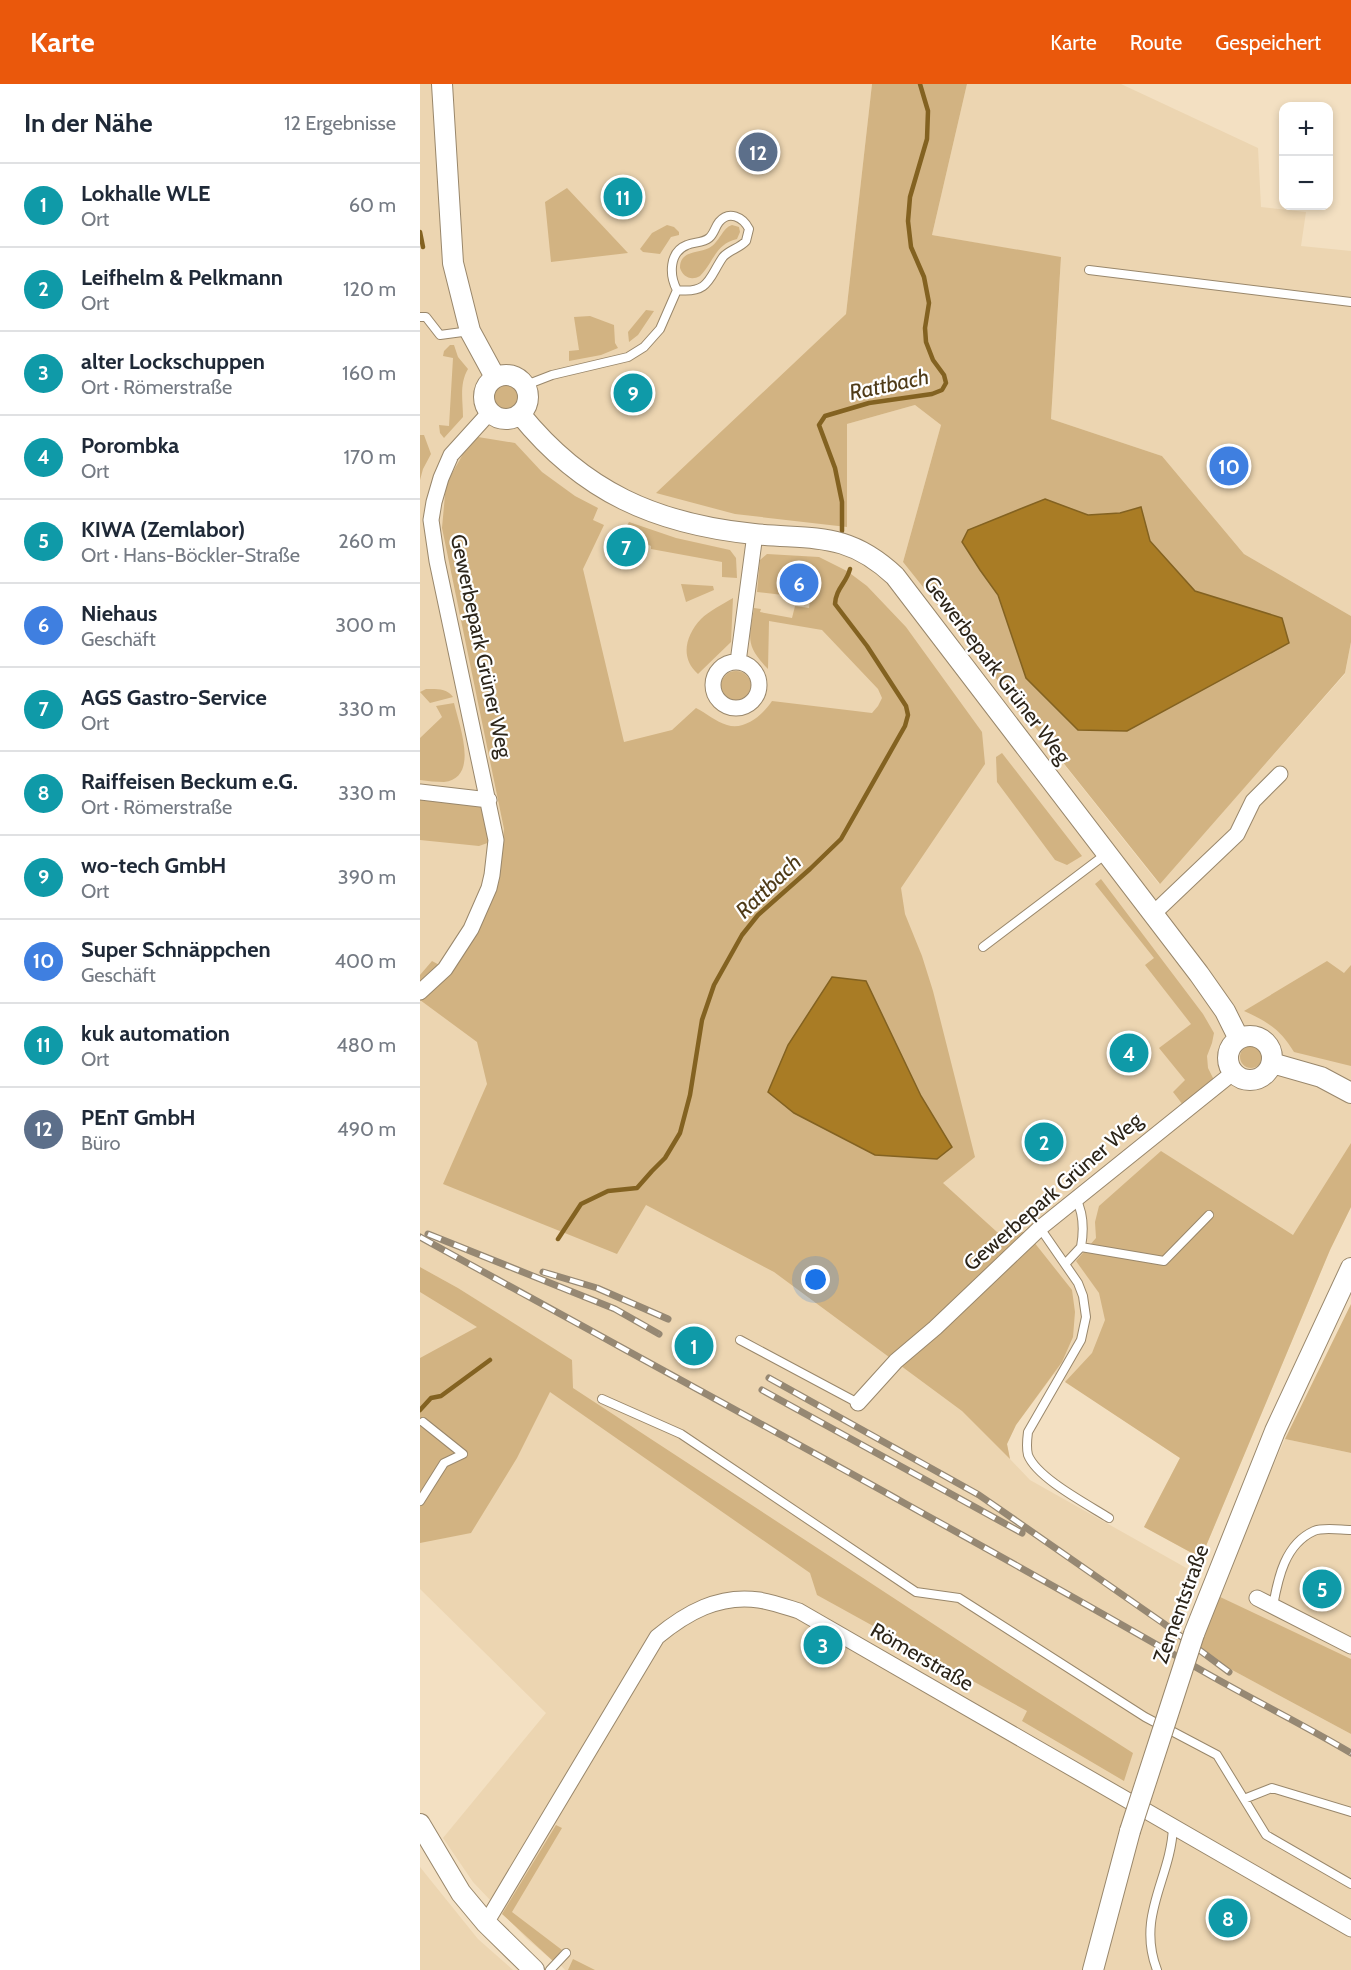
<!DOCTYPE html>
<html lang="de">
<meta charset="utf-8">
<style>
:root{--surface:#fff;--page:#f6f6f7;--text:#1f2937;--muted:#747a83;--line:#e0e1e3;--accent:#ea580c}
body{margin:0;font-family:Cabin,sans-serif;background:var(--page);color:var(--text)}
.controls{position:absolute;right:18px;top:18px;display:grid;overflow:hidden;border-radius:12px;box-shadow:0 3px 9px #0003}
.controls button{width:54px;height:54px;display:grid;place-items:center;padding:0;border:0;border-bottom:2px solid var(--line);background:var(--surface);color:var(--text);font:30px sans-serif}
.you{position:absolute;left:396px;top:1196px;width:21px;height:21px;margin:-15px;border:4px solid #fff;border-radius:50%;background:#1a73e8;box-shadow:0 0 0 9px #1a73e833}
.badge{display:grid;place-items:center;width:39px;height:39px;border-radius:50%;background:var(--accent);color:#fff;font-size:20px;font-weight:700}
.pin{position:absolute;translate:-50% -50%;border:3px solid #fff;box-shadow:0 2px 6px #0006}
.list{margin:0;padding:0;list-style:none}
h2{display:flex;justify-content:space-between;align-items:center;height:78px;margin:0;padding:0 24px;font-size:26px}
h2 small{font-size:20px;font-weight:400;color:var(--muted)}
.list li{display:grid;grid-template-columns:39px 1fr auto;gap:18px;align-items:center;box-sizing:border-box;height:84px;padding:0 24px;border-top:2px solid var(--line)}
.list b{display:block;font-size:22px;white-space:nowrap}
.list p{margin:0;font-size:20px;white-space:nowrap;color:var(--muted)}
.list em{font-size:20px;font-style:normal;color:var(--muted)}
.map{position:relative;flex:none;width:931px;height:1886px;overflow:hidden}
header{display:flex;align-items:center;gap:36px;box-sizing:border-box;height:84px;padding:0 30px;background:var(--accent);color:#fff}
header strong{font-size:28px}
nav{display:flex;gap:33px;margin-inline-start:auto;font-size:21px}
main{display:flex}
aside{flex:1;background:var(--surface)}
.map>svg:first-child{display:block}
.built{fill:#ecd5b1}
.green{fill:#d2b382}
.water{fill:#a97c25;stroke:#836221;stroke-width:1.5}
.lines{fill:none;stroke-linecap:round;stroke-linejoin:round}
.stream{stroke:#836221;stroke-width:4.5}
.service-casing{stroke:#99876b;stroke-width:10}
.minor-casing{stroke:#99876b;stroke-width:17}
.tertiary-casing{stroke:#99876b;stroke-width:22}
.service{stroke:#fff;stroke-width:8}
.minor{stroke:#fff;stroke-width:15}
.tertiary{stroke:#fff;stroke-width:20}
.rail-casing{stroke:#968873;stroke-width:7}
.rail{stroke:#fff;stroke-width:4.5;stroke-dasharray:14;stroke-linecap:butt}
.tertiary-bridge-casing{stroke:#99876b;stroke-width:22;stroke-linecap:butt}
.tertiary-bridge{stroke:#fff;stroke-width:20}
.labels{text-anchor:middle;stroke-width:4.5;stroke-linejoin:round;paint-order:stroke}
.street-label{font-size:21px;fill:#2b2419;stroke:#fff}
.water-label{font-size:22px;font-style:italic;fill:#4f3b18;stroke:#fff}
</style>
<header>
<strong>Karte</strong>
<nav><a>Karte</a><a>Route</a><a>Gespeichert</a></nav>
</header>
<main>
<aside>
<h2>In der Nähe<small>12 Ergebnisse</small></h2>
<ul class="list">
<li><span class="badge" style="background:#0f9aa8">1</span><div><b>Lokhalle WLE</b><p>Ort</p></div><em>60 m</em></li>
<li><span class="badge" style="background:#0f9aa8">2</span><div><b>Leifhelm &amp; Pelkmann</b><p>Ort</p></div><em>120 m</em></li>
<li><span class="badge" style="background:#0f9aa8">3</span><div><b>alter Lockschuppen</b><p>Ort · Römerstraße</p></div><em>160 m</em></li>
<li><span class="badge" style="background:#0f9aa8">4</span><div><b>Porombka</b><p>Ort</p></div><em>170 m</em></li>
<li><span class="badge" style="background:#0f9aa8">5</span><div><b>KIWA (Zemlabor)</b><p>Ort · Hans-Böckler-Straße</p></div><em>260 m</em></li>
<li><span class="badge" style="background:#3f7fe0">6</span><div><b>Niehaus</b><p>Geschäft</p></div><em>300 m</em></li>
<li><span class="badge" style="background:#0f9aa8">7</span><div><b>AGS Gastro-Service</b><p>Ort</p></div><em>330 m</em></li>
<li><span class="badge" style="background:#0f9aa8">8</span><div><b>Raiffeisen Beckum e.G.</b><p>Ort · Römerstraße</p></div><em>330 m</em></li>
<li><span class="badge" style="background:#0f9aa8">9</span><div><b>wo-tech GmbH</b><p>Ort</p></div><em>390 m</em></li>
<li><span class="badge" style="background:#3f7fe0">10</span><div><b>Super Schnäppchen</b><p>Geschäft</p></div><em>400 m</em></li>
<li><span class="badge" style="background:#0f9aa8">11</span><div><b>kuk automation</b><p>Ort</p></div><em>480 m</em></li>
<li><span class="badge" style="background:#5c6f8a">12</span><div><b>PEnT GmbH</b><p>Büro</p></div><em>490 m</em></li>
</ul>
</aside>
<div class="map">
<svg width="931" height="1886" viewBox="0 0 931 1886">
<rect width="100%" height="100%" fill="#f3e0c2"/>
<path class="built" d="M 0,0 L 452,0 L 426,230 L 332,321 L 427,443 L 427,340 L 495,321 L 521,341 L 483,478 L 739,800 L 925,590 L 931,558 L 931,1123 L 910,1166 L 781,1474 L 724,1443 L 760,1374 L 634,1290 L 596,1341 L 587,1360 L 590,1375 L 610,1396 L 777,1490 L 756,1541 L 801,1580 L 931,1650 L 931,1886 L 145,1886 L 136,1876 L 133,1877 L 106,1854 L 53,1798 L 23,1754 L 126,1629 L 0,1505 L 0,1188 L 151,1276 L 38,1204 L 0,1183 Z
M 547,0 L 701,0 L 838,64 L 841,123 L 886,128 L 881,162 L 931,167 L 931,532 L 824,470 L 742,372 L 631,335 L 641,174 L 512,151 Z
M 865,1355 L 931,1369 L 931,1578 L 796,1511 Z
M 0,1783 L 58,1855 L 93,1886 L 0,1886 Z"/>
<path class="green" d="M 452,0 L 547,0 L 512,151 L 641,173 L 631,335 L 742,372 L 824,470 L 931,532 L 931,558 L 925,589 L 740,800 L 483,478 L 521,341 L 495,321 L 427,340 L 427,443 L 315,430 L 236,409 L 426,230 Z
M 147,104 L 208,169 L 131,178 L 125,118 Z
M 247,141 L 254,143 L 259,148 L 259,151 L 251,153 L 240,170 L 223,168 L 220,165 L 232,149 Z
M 312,141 L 319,143 L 320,148 L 317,155 C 295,160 294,178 280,192 C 271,197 263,193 260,184 C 260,166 277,170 289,164 C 300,158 302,144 312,141 Z
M 226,226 L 234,227 L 218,251 L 209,258 L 208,248 Z
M 170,232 L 194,241 L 195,259 L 198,264 L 181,271 L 149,277 L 149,267 L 159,266 L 154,233 Z
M 30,261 L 34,261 L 38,273 L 48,285 C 39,300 43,317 43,333 L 24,354 L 20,349 L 19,341 L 29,342 L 33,274 L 23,272 L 24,267 Z
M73 313a13 13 0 1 1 26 0a13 13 0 1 1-26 0Z
M 0,351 L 4,351 L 11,370 L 3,385 L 0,396 Z
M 58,353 L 95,359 L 122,388 L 155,412 L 178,424 L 173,436 L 184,441 L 163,485 L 204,658 L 252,646 L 276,624 C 286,629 296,638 307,641 C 324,647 343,631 352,617 L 452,629 L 458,622 L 462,614 L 458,605 L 402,546 L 349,537 L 348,585 C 325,561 329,555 334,524 L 341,525 L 340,528 L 372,534 L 375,522 L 389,524 L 394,487 L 367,483 L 363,511 L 337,508 L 340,476 L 347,470 L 399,473 L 427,487 L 447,502 L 486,543 L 562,648 L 565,680 L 481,804 L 485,830 L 502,872 L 513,907 L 555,1073 L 523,1099 L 577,1148 L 606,1148 L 652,1206 L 655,1228 L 653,1253 L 642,1278 L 596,1341 L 587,1360 L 590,1375 L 542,1327 L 354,1188 L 226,1121 L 197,1170 L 23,1100 L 67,1000 L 57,958 L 0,916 L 0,891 L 12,877 L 25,884 L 55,853 L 79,798 L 84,745 L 22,444 L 26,400 L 43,370 Z
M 209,438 L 256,454 L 310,466 L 316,474 L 317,494 L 302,493 L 302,478 L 231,465 L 231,462 L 203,449 Z
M 261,500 L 293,502 L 294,506 L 266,518 Z
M 313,514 L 311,558 L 278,590 C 260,574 265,552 281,535 C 289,527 303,520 313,514 Z
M301 602a15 15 0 1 1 30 0a15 15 0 1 1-30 0Z
M 6,605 C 16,605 27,604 33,613 L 10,619 L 0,608 Z
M 34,619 C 39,641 60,694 24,698 C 16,698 8,697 0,696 L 0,654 L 22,633 L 16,622 Z
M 582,669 L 662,772 L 647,781 L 635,776 L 577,698 L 576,673 Z
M 0,710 L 69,716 L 76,756 L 59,762 L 0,756 Z
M 681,795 L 783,930 L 794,949 L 792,959 L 787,972 L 788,984 L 795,998 L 763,1021 L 753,1008 L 765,996 L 739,964 L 771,940 L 725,881 L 734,874 L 675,800 Z
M 907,877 L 924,889 L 931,881 L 931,982 L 874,968 C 860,945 848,938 824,927 Z
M820 973a11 11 0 1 1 22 0a11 11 0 1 1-22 0Z
M 931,1059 L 931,1123 L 910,1166 L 781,1474 L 724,1443 L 760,1374 L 645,1298 L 672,1269 L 685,1236 L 679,1209 L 656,1177 L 676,1154 L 675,1138 L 679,1122 L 741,1067 L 873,1151 Z
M 0,1183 L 38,1204 L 152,1276 L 153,1304 L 605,1600 L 713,1669 L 704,1697 L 602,1637 L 607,1627 L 397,1511 L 390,1489 L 130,1308 L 97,1374 L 51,1449 L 0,1459 L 0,1274 L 57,1243 L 0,1208 Z
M 931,1220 L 931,1369 L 865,1355 Z
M 796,1511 L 931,1575 L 931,1650 L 801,1580 L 777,1560 Z
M 136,1741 L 142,1744 L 92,1828 L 142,1866 L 133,1877 L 82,1830 Z
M 153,1875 L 175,1886 L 148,1886 Z"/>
<path class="water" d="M 625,415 L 668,431 L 700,429 L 721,423 L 730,457 L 775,507 L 862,534 L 869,559 L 707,647 L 658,646 L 606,594 L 578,511 L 560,486 L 542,458 L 548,446 Z
M 412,893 L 446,897 L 501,1012 L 532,1063 L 517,1075 L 455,1071 L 374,1029 L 348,1008 L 368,961 Z"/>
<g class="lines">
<path class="stream" d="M 0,148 L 3,163
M 422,447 L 422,418 L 415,384 L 399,341 L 405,332 L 449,319 L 512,310 L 522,306 L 526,299 L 524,291 L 513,276 L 506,258 L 505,244 L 509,219 L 504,193 L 491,163 L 488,137 L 490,113 L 507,55 L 508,27 L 500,0
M 138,1155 L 161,1120 L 188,1107 L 217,1104 L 232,1087 L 245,1074 L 260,1049 L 270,1011 L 282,936 L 294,901 L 322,851 L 338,831 L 390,785 L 421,755 L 485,642 L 488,631 L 486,622 L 447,562 L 415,520 C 416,504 426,500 430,485
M 0,1326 L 11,1314 L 21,1312 L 70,1276"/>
<g class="service-casing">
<path id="service" d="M 669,186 L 931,218
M 0,233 L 6,233 L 20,251 L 50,247
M 106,301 L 132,291 L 208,273 L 224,263 L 240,245 L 257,206 C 290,210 289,193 303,173 C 309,166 320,164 326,157 L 329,145 C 323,133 309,126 299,138 C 295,143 294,150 289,154 C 283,159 274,158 267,161 C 249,168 249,191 257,206
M 563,863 L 686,770
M 656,1115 C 664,1130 664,1146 661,1163
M 620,1144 L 658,1199 L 663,1212 L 666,1233 L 661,1256 L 608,1348 C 607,1356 606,1363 608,1371 C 617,1394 667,1420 689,1434
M 646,1179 L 661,1163 L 744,1177 L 789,1131
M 320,1256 L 438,1319
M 182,1315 L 261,1350 L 496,1508 L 539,1514 L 725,1633 L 797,1671 L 846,1751 L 931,1800
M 0,1417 L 24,1379 L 43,1370 L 3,1338
M 853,1522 C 858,1494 865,1460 894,1447 C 903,1443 921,1446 931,1446
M 824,1715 L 852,1704 L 931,1728
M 130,1886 L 146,1869
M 737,1886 C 716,1831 751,1795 753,1743"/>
</g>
<g class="minor-casing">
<path id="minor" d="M 318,578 L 335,450
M293 601a23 23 0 1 1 46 0a23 23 0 1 1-46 0Z
M 0,708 L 69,716
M 734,829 L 817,750 L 833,717 L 860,690
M 0,908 L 25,885 L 51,845 L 69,804 L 72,791 L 76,756 L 17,477 L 11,436 L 14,418 L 21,394 L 31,371 L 70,328
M 438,1319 L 476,1277 L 515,1244 L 620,1144 L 814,988
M 837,1514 L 931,1562
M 66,1839 L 237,1553 C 266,1529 299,1510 339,1516 C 352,1518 366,1523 379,1527 L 931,1845"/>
</g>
<g class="tertiary-casing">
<path id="tertiary" d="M 22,0 L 33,179 L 50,247 L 75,293
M64 313a22 22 0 1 1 44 0a22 22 0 1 1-44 0Z
M 100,330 C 163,408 236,440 334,450 C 394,456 427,447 475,492 L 779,890 L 805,927 L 819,955
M808 974a22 22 0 1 1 44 0a22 22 0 1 1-44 0Z
M 852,979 L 901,993 L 931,1009
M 774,1550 L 855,1347 L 931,1184
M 0,1740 L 41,1809 L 66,1839 L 114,1886
M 673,1886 L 710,1747"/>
</g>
<use href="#service" class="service"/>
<use href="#minor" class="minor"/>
<use href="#tertiary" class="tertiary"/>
<g class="rail-casing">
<path id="rail" d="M 8,1150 L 195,1225 L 239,1250
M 0,1153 C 256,1294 514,1433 767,1578 C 821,1610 877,1637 931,1669
M 123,1188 L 177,1204 L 248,1235
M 349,1294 L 559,1411 L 743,1539 L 809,1588
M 342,1306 L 602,1449"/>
</g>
<use href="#rail" class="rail"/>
<g class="tertiary-bridge-casing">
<path id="tertiary-bridge" d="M 710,1747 L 774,1550"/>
</g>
<use href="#tertiary-bridge" class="tertiary-bridge"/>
</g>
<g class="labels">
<g class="street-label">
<text transform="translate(61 562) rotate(78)" y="7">Gewerbepark Grüner Weg</text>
<text transform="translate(577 586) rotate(53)" y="7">Gewerbepark Grüner Weg</text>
<text transform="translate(633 1108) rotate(-41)" y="7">Gewerbepark Grüner Weg</text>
<text transform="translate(761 1520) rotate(-70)" y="7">Zementstraße</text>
<text transform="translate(502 1573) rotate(30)" y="7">Römerstraße</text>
</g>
<g class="water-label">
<text transform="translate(469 300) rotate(-12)" y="8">Rattbach</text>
<text transform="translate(348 802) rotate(-44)" y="8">Rattbach</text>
</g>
</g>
</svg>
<div class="controls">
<button>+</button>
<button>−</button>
</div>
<div class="you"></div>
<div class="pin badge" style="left:274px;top:1262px;background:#0f9aa8">1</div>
<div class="pin badge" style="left:624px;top:1058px;background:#0f9aa8">2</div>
<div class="pin badge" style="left:403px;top:1561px;background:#0f9aa8">3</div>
<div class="pin badge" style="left:709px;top:969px;background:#0f9aa8">4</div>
<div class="pin badge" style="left:902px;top:1505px;background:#0f9aa8">5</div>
<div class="pin badge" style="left:379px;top:499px;background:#3f7fe0">6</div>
<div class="pin badge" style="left:206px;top:463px;background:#0f9aa8">7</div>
<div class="pin badge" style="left:808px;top:1834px;background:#0f9aa8">8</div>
<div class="pin badge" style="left:213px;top:309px;background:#0f9aa8">9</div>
<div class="pin badge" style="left:809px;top:382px;background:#3f7fe0">10</div>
<div class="pin badge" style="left:203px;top:113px;background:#0f9aa8">11</div>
<div class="pin badge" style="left:338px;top:68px;background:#5c6f8a">12</div>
</div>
</main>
